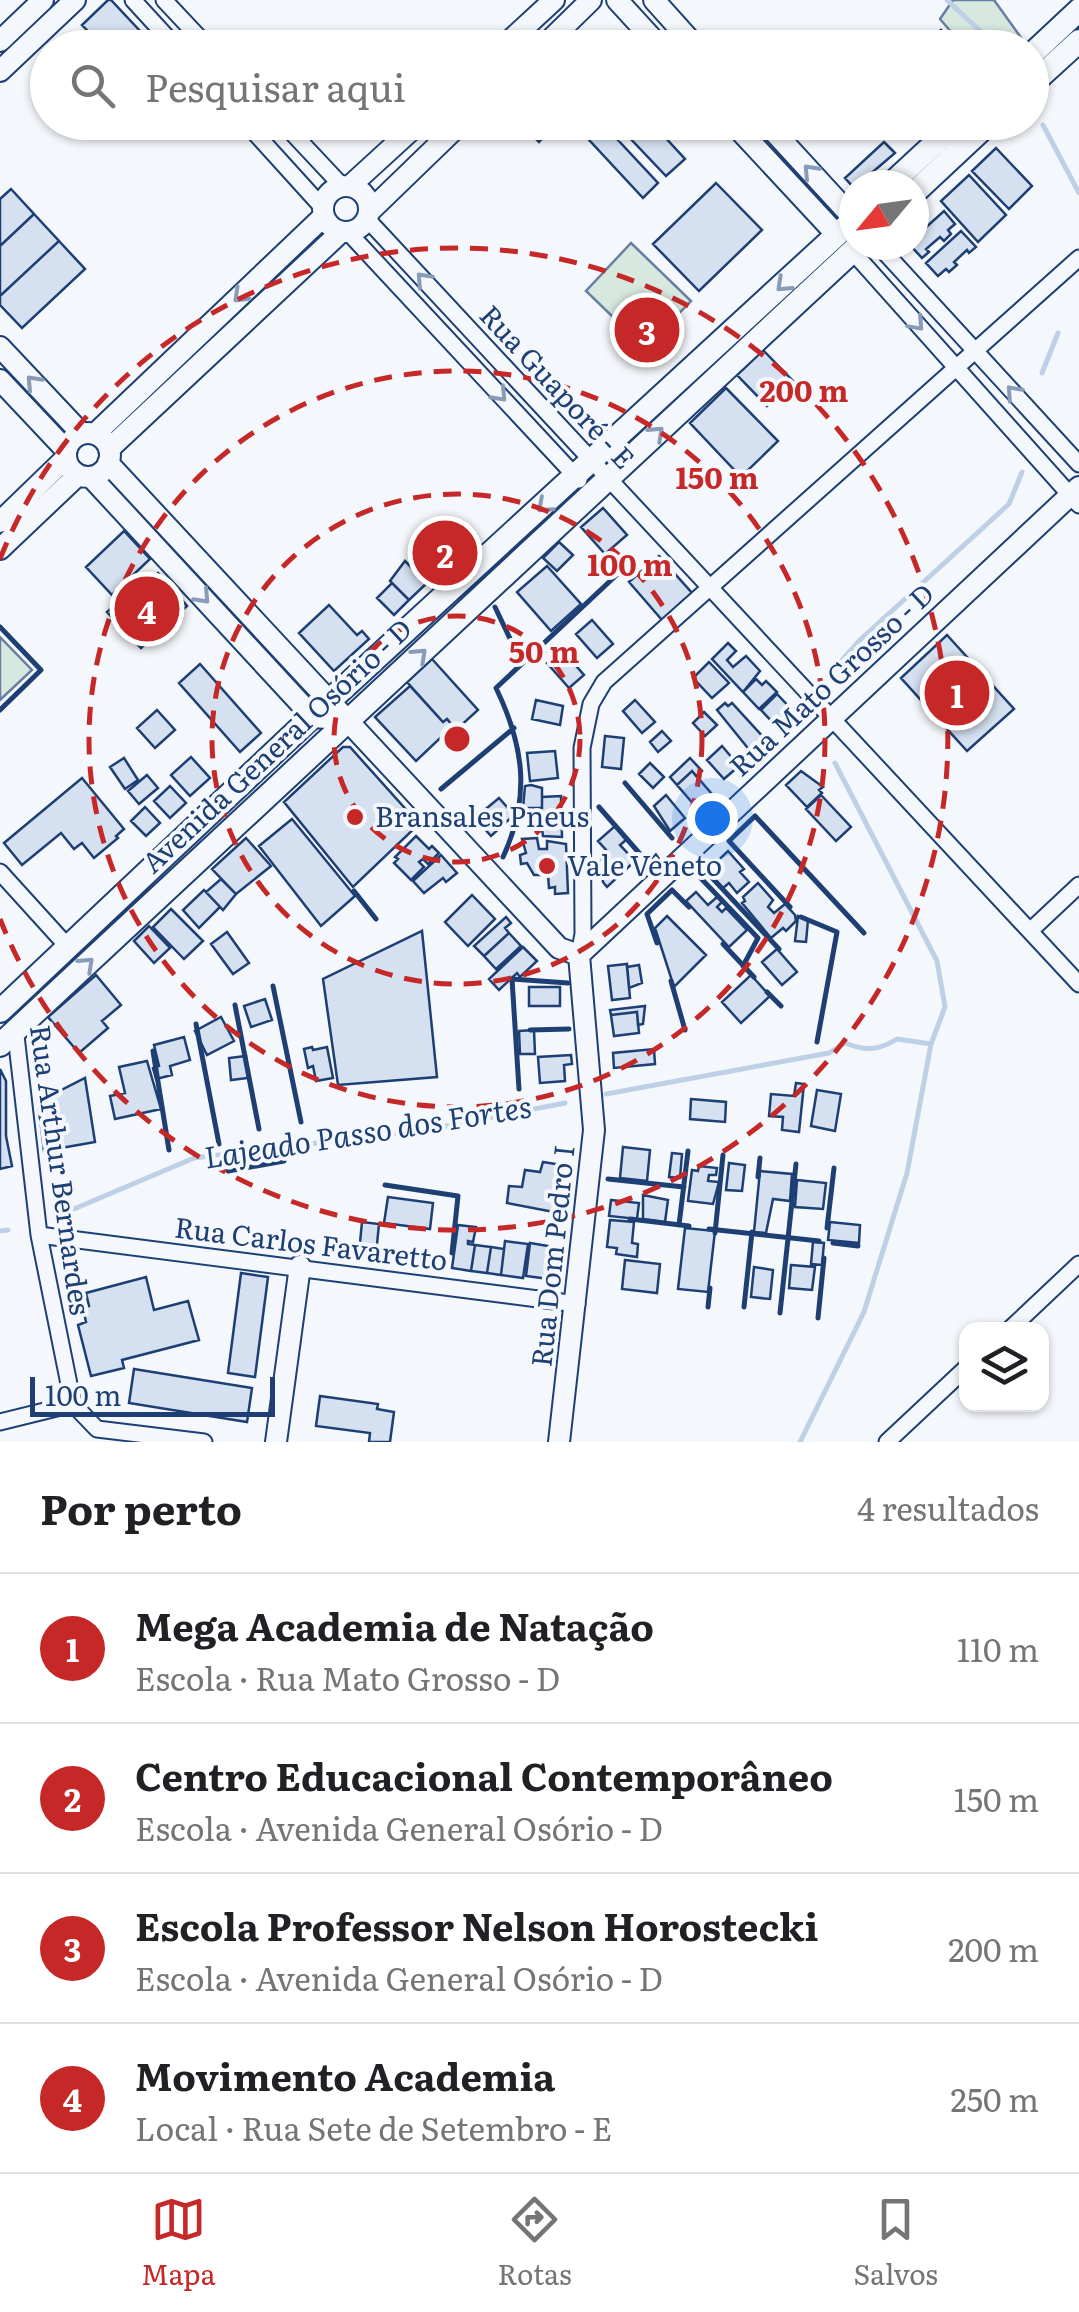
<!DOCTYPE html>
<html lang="pt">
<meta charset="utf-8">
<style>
:root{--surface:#fff;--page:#f2f2f2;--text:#202124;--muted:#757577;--line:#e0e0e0;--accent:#c62828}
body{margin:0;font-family:Literata,serif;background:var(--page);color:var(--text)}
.controls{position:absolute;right:30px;bottom:30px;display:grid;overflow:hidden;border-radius:20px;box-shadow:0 2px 8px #0004}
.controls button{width:90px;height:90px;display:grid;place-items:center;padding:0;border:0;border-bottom:2px solid var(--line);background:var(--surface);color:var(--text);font:50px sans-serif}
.compass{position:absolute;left:839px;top:170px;width:90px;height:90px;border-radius:50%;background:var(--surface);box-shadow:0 2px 8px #0004;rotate:241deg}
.scale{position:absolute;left:30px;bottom:25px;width:245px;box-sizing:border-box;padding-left:10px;border:5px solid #1d3f73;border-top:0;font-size:28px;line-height:35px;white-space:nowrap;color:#1d3f73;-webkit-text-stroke:8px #f4f7fb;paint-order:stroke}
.you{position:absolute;left:712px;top:818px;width:35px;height:35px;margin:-25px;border:8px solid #fff;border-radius:50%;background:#1a73e8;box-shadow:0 0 0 15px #1a73e833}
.badge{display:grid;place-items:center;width:65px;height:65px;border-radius:50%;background:var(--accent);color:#fff;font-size:32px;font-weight:700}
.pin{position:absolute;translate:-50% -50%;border:5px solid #fff;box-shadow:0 2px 10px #0006}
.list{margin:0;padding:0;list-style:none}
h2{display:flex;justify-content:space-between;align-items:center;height:130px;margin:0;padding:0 40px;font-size:42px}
h2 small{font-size:32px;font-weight:400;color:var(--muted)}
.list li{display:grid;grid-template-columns:65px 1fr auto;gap:30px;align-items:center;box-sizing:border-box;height:150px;padding:0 40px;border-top:2px solid var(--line)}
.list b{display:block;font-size:38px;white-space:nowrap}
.list p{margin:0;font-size:32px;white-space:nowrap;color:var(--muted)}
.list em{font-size:32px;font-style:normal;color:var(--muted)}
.icon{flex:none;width:55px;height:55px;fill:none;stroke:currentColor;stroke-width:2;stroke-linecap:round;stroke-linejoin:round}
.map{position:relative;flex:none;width:1079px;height:1442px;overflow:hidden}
.search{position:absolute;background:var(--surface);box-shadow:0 2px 8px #0004;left:30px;right:30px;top:30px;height:110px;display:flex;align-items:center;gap:25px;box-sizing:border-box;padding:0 35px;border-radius:55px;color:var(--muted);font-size:38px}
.sheet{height:730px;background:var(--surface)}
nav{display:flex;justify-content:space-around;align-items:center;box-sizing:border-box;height:140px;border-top:2px solid var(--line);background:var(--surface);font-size:28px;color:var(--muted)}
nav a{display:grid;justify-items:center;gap:5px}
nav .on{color:var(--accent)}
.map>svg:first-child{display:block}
.green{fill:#d7e8df;stroke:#687fa3;stroke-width:2.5}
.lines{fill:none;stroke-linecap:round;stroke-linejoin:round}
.stream{stroke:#bed0e5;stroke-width:5}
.building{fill:#d5e0f0;stroke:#1d3f73;stroke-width:2.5}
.street-casing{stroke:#1d3f73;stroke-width:19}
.secondary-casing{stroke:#1d3f73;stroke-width:24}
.primary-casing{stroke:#1d3f73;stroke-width:26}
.street{stroke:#f4f7fb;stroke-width:15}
.secondary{stroke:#f4f7fb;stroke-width:20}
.primary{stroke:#f4f7fb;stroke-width:22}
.wall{stroke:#1d3f73;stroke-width:5}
.oneway{stroke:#889bb7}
.ring{fill:none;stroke:#c62828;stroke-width:5;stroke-dasharray:18 12}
.poi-dot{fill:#c62828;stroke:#f4f7fb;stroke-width:4}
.labels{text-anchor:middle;stroke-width:8;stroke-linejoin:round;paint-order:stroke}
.street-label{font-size:28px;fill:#1d3f73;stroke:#f4f7fb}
.poi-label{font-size:28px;fill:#1d3f73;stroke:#f4f7fb;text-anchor:start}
.water-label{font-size:30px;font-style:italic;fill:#1d3f73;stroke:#f4f7fb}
.centre{fill:#c62828;stroke:#f4f7fb;stroke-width:5}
.ring-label{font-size:30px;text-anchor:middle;font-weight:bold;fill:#c62828;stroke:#f4f7fb;stroke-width:8;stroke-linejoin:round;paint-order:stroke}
</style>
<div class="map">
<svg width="1079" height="1442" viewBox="0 0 1079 1442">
<rect width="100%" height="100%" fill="#f4f7fb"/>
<path class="green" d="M 953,0 L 994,0 L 1022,39 L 1011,47 L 964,47 L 940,19 Z
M 631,243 L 691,301 L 645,348 L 586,291 Z
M 0,637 L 32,670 L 0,700 Z"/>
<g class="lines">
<path class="stream" d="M 947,0 L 992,42
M 1043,125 L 1079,193
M 1042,373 L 1058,333
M 828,676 L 860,640 L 1009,504 L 1022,472
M 606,1094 L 829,1053 L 845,1043 C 865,1051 878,1051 897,1039 L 931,1044
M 62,1214 L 194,1158 L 431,1129 L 565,1103
M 0,1231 L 8,1230
M 800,1442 L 864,1312 L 907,1173 L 931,1044 L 945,1007 L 937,961 L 835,763"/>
</g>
<path class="building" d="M 108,0 L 111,0 L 156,48 L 104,48 L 82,25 Z
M 941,30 L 957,48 L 938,48 L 930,39 Z
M 519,122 L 558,122 L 539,142 Z
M 651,122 L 685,159 L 666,176 L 625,133 L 618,140 L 658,183 L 643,198 L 578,128 L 584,122 Z
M 884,142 L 895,153 L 854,188 L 845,178 Z
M 996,148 L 1032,186 L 1009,209 L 972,171 Z
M 969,175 L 1006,215 L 978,242 L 941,201 Z
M 716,183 L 762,230 L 699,291 L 653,244 Z
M 11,189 L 34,214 L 0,246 L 0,199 Z
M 944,211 L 955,224 L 948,230 L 951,234 L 944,241 L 940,237 L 926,249 L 929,252 L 922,258 L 910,245 L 914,245 L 914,238 Z
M 34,214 L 59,241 L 0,296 L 0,246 Z
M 961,231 L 976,247 L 969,253 L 967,250 L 954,262 L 957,265 L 949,272 L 946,269 L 938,276 L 926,263 Z
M 59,241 L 85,269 L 22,328 L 0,305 L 0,296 Z
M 763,350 L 793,381 L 767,406 L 737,375 Z
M 726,388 L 778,441 L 741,477 L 690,423 Z
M 603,508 L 627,535 L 605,554 L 581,527 Z
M 124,531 L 150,559 L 112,595 L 86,567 Z
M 559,542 L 573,555 L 557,571 L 543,558 Z
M 659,556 L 692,593 L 662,620 L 629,582 Z
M 405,561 L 427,583 L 409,600 L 390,581 Z
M 547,566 L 581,604 L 551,631 L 517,592 Z
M 158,573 L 187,606 L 141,648 L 107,612 L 116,604 L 123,606 Z
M 392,583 L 409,600 L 394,615 L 377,598 Z
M 329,605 L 357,635 L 362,631 L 369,639 L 334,671 L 299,633 Z
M 592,620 L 613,644 L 597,658 L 576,634 Z
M 947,635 L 1014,709 L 967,751 L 901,678 Z
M 728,643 L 736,651 L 727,660 L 733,667 L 746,656 L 760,671 L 743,692 L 712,659 Z
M 562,650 L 584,675 L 569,688 L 547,663 Z
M 432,659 L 478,710 L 456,730 L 447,719 L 443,722 L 407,682 Z
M 709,662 L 729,683 L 712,698 L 693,678 Z
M 200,664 L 261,733 L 240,752 L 179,683 Z
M 756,679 L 762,685 L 766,681 L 777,692 L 759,709 L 743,692 Z
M 410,686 L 443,722 L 447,719 L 453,726 L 416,761 L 375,717 Z
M 777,694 L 794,712 L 778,728 L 761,710 Z
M 536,700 L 563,706 L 560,725 L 532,719 Z
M 635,700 L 655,722 L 642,733 L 623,711 Z
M 725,703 L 728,706 L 732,703 L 765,739 L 751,752 L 717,710 Z
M 157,710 L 175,730 L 155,748 L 137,728 Z
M 704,712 L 717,725 L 705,736 L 693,723 Z
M 662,731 L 671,741 L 658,752 L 650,742 Z
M 605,736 L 624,738 L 621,769 L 602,767 Z
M 722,746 L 739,766 L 724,779 L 707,760 Z
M 343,747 L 350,747 L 419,824 L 353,887 L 284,802 Z
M 555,751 L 558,778 L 530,781 L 527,753 Z
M 191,757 L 210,778 L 190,796 L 171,775 Z
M 124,758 L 138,780 L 125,789 L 110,767 Z
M 690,758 L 702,771 L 696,776 L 692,771 L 677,785 L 670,777 Z
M 650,763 L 664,777 L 653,788 L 639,774 Z
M 692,771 L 711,793 L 696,807 L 677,785 Z
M 801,771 L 823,787 L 819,790 L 822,793 L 807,807 L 786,785 Z
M 147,775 L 158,788 L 139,804 L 128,791 Z
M 82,778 L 124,829 L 116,836 L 118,838 L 94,858 L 82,843 L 74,849 L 61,833 L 22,865 L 4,843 Z
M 531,785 L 542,788 L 542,808 L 523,808 L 525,786 Z
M 170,786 L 186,803 L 170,818 L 154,801 Z
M 666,795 L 685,818 L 670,831 L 654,806 Z
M 821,795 L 851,827 L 836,841 L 806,809 Z
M 561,796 L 562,837 L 543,836 L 539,808 L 542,808 L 542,797 Z
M 499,798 L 514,815 L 491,836 L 475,818 Z
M 145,807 L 160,823 L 146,836 L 131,821 Z
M 292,819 L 355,896 L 321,926 L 259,846 Z
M 615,826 L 626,840 L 620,845 L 635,861 L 607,887 L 603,882 L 601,857 L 607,851 L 598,841 Z
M 416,836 L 429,849 L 432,846 L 439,853 L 428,864 L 423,859 L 419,862 L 424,867 L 411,880 L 394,863 L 398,859 L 395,857 Z
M 246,838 L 271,866 L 236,894 L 212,869 Z
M 537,838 L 539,849 L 547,849 L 547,841 L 566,844 L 568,893 L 555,894 L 555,887 L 549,888 L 548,875 L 534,875 L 527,863 L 521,864 L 520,855 L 526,853 L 522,839 Z
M 728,851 L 744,869 L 740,872 L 749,882 L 737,893 L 729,883 L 723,888 L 707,871 Z
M 441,855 L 457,873 L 446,882 L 443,878 L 424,893 L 413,881 Z
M 221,879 L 236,894 L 223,910 L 206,892 Z
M 758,883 L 773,900 L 768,907 L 774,913 L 785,904 L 795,915 L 796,921 L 786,931 L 783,928 L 771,938 L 742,903 L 745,901 L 743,897 Z
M 204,890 L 220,907 L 199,928 L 183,910 Z
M 696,892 L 708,905 L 717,897 L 722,902 L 717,907 L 722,912 L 726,908 L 747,930 L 729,947 L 686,901 Z
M 472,895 L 495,919 L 468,946 L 445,922 Z
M 171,909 L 203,941 L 184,959 L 153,927 Z
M 667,916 L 706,955 L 674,987 L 655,928 Z
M 798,916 L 808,920 L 806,942 L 795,941 Z
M 506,917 L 511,923 L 505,928 L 509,933 L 484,956 L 474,946 Z
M 149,926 L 170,948 L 154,963 L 134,941 Z
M 422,931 L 437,1077 L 338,1085 L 323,979 Z
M 227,932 L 249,963 L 233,974 L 211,944 Z
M 509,933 L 521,946 L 496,969 L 484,956 Z
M 523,947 L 537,961 L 520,977 L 517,973 L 499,990 L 489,979 Z
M 777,949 L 797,972 L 782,985 L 762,962 Z
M 627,964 L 630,998 L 612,1000 L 608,966 Z
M 639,965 L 642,983 L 629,988 L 627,967 Z
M 96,975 L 121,1005 L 102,1021 L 108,1028 L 79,1053 L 48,1017 Z
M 751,975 L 770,996 L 741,1023 L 722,1002 Z
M 529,987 L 560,987 L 560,1006 L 529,1006 Z
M 265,999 L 272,1020 L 251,1027 L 244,1006 Z
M 645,1006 L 643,1024 L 638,1025 L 637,1012 L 611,1015 L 610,1010 Z
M 637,1012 L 639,1033 L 614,1036 L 611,1015 Z
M 221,1017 L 234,1041 L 207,1055 L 195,1031 Z
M 534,1030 L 535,1054 L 520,1054 L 519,1031 Z
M 184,1037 L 190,1060 L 170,1066 L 172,1075 L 156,1079 L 153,1068 L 159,1066 L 154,1045 Z
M 312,1047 L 313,1050 L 327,1047 L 333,1078 L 316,1081 L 313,1066 L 308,1068 L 304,1049 Z
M 654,1049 L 655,1064 L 614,1068 L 613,1053 Z
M 571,1055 L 572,1064 L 564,1065 L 565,1081 L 540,1083 L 538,1057 Z
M 246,1056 L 248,1078 L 231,1080 L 229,1058 Z
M 147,1061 L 161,1109 L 115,1119 L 110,1096 L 125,1093 L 119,1067 Z
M 0,1069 L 6,1081 L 6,1136 L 12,1166 L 0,1169 Z
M 85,1078 L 95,1142 L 44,1151 L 38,1102 Z
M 796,1083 L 804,1084 L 799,1132 L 782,1130 L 783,1117 L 769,1116 L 771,1094 L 794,1096 Z
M 817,1090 L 841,1094 L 835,1131 L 811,1126 Z
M 691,1099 L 726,1102 L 725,1122 L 690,1119 Z
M 623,1147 L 650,1150 L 647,1181 L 620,1178 Z
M 672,1153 L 682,1154 L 680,1178 L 669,1177 Z
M 543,1162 L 562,1165 L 559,1213 L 507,1203 L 509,1186 L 522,1187 L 525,1170 L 540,1172 Z
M 729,1163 L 745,1165 L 742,1191 L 726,1190 Z
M 699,1166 L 717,1168 L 716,1175 L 709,1175 L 708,1181 L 719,1182 L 713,1204 L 688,1201 L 692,1170 L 698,1171 Z
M 760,1171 L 792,1174 L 790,1201 L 773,1199 L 766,1233 L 754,1232 Z
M 797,1180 L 826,1183 L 823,1209 L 795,1207 Z
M 643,1195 L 668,1200 L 665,1222 L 643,1219 Z
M 388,1197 L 433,1203 L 430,1229 L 384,1223 Z
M 611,1200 L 639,1203 L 637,1219 L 609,1216 Z
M 610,1220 L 634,1222 L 632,1243 L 638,1244 L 637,1257 L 616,1254 L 617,1248 L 607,1247 Z
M 362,1222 L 379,1224 L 376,1254 L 359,1253 Z
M 830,1222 L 860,1225 L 859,1243 L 828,1240 Z
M 458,1225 L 476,1227 L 473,1242 L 468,1241 L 468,1244 L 475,1245 L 471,1271 L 452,1268 Z
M 685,1228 L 715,1231 L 708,1292 L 678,1289 Z
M 505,1241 L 528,1244 L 523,1278 L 501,1275 Z
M 813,1242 L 824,1243 L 822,1265 L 811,1264 Z
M 530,1243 L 554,1247 L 549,1279 L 526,1276 Z
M 475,1245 L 491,1247 L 487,1273 L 471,1271 Z
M 491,1247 L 504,1249 L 501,1275 L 487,1273 Z
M 625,1260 L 660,1264 L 657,1293 L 622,1289 Z
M 791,1265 L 815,1267 L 812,1290 L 789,1288 Z
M 754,1267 L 773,1270 L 770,1299 L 751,1297 Z
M 241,1273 L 268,1277 L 255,1377 L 228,1373 Z
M 146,1277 L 154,1310 L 188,1301 L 199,1340 L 122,1360 L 124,1368 L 91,1376 L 78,1325 L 86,1322 L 83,1308 L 89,1306 L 86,1293 Z
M 134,1369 L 252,1388 L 247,1422 L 129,1403 Z
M 320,1396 L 378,1404 L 377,1409 L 394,1412 L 390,1442 L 369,1442 L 370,1433 L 316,1426 Z"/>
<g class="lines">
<g class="street-casing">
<path id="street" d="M 133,0 L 177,48
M 164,0 L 209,48
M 245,122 L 323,208
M 282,122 L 342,186
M 367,219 L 1079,984
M 348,232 L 579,480
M 878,245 L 1079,464
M 852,251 L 1079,505
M 0,872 L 68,947
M 1030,931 L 1079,885
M 579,955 L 583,934 L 582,748 L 591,704 L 604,682 L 1079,258
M 15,1027 L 39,1235 L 73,1404
M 39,1235 L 577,1304
M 1009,1330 L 1079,1264
M 73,1404 L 97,1429 L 204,1442
M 0,1422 L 73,1404
M 887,1442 L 966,1368"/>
</g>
<g class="secondary-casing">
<path id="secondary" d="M 617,0 L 661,48
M 654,0 L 697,48
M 0,41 L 43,0
M 502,48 L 554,0
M 542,48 L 591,0
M 0,71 L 75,0
M 732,122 L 837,235
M 765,122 L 854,219
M323 209a23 23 0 1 1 46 0a23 23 0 1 1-46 0Z
M 350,186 L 420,122
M 370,211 L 462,122
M 0,347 L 81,433
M 0,380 L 66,450
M66 455a22 22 0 1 1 44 0a22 22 0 1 1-44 0Z
M 95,434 L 324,216
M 109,449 L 341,232
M 108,463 L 559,948 L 579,955
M 91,477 L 313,717 L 327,718
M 0,522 L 66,458
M 0,549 L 78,475
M 579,955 L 1079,487
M 276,1442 L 300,1266
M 559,1442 L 594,1130 L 579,955"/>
</g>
<g class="primary-casing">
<path id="primary" d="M 1032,54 L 1079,10
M 1032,84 L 1079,41
M 890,185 L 958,122
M 914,193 L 990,122
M 0,1011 L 300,728 L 854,219
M 0,1045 L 859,245"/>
</g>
<use href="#street" class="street"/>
<use href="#secondary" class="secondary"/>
<use href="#primary" class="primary"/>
<path class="wall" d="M 495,607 L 522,664
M 0,627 L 41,670 L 0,710
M 625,783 L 672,838
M 441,789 L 514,728
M 599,807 L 647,862
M 503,857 C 531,797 524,746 496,688 L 624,568
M 700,865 L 779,949
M 693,870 L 758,938 L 743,966
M 354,891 L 376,919
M 790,907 L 729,841 L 755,816 L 864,933
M 801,917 L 837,932 L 817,1042
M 657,943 L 647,914 L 672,890 L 689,907
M 723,944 L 754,977
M 671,981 L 685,1030
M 273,986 L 301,1122
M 767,992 L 781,1006
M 235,1005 L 259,1129
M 196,1024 L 219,1144
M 530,1030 L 569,1029
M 153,1051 L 169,1150
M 519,1089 L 512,979 L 568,983
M 228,1171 L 284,1161
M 758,1177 L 760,1158
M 608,1179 L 684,1187
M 385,1185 L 458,1196 L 452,1253
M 630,1219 L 689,1226
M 679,1225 L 688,1151
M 827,1228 L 834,1168
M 709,1229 L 819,1241
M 715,1233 L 723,1155
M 833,1243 L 858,1246
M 708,1307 L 710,1288
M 744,1307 L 752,1232
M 780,1313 L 796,1164
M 818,1318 L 824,1258"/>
</g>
<defs><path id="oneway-chevron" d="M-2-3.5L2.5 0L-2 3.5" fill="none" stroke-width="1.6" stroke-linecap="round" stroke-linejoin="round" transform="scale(2.5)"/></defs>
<g class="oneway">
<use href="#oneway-chevron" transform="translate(810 171) rotate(-133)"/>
<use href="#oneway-chevron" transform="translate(423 279) rotate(-133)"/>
<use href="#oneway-chevron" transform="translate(783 285) rotate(137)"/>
<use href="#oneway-chevron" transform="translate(240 296) rotate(136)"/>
<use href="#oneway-chevron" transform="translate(917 324) rotate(48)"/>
<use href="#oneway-chevron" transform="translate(33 382) rotate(-133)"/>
<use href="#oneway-chevron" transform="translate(1013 392) rotate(-132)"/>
<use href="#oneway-chevron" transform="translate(500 395) rotate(47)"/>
<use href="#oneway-chevron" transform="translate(657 433) rotate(-43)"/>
<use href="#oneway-chevron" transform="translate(544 506) rotate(138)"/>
<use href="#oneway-chevron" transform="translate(203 597) rotate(47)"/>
<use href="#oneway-chevron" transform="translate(420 655) rotate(-43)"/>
<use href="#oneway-chevron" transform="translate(87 964) rotate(-43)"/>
</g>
<g class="ring">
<circle cx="457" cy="739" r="123"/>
<circle cx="457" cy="739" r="245"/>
<circle cx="457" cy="739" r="368"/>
<path d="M0 559A491 491 0 1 1 0 919"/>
</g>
<g class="poi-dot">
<circle cx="355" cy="817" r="10"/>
<circle cx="547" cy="866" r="10"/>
</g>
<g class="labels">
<g class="street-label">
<text transform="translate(557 387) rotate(47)" y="10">Rua Guaporé - E</text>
<text transform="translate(832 680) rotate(-43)" y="10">Rua Mato Grosso - D</text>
<text transform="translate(277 746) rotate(-43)" y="10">Avenida General Osório - D</text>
<text transform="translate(60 1170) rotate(82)" y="10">Rua Arthur Bernardes</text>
<text transform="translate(311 1244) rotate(7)" y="10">Rua Carlos Favaretto</text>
<text transform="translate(553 1256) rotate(-84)" y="10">Rua Dom Pedro I</text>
</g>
<g class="poi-label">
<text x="375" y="827">Bransales Pneus</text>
<text x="567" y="876">Vale Vêneto</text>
</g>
<g class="water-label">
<text transform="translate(368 1133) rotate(-9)" y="10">Lajeado Passo dos Fortes</text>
</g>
</g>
<circle cx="457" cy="739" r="15" class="centre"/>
<g class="ring-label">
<text x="804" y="402">200 m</text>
<text x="717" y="489">150 m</text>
<text x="630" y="576">100 m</text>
<text x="544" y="663">50 m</text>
</g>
</svg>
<div class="controls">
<button><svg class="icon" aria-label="layers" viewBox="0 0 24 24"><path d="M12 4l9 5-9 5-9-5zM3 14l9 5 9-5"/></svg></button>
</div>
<svg class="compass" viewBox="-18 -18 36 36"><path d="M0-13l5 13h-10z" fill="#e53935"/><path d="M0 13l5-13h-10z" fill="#757577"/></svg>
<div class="scale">100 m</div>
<div class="you"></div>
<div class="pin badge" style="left:957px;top:693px">1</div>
<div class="pin badge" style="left:445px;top:553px">2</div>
<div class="pin badge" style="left:647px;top:330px">3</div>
<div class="pin badge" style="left:147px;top:609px">4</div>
<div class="search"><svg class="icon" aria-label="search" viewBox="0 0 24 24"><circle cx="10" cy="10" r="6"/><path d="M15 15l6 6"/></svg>Pesquisar aqui</div>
</div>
<section class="sheet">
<h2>Por perto<small>4 resultados</small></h2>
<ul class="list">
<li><span class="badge">1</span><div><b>Mega Academia de Natação</b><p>Escola · Rua Mato Grosso - D</p></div><em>110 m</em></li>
<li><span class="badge">2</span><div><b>Centro Educacional Contemporâneo</b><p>Escola · Avenida General Osório - D</p></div><em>150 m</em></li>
<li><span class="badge">3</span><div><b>Escola Professor Nelson Horostecki</b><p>Escola · Avenida General Osório - D</p></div><em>200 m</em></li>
<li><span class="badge">4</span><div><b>Movimento Academia</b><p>Local · Rua Sete de Setembro - E</p></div><em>250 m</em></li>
</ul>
</section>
<nav>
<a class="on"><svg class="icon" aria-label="map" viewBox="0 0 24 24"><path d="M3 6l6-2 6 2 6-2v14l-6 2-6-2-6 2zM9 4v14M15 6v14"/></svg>Mapa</a>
<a><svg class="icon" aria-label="directions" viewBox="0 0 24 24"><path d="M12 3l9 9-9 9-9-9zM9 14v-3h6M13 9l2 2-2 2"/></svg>Rotas</a>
<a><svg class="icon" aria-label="saved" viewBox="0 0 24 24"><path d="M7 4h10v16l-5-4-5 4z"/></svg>Salvos</a>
</nav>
